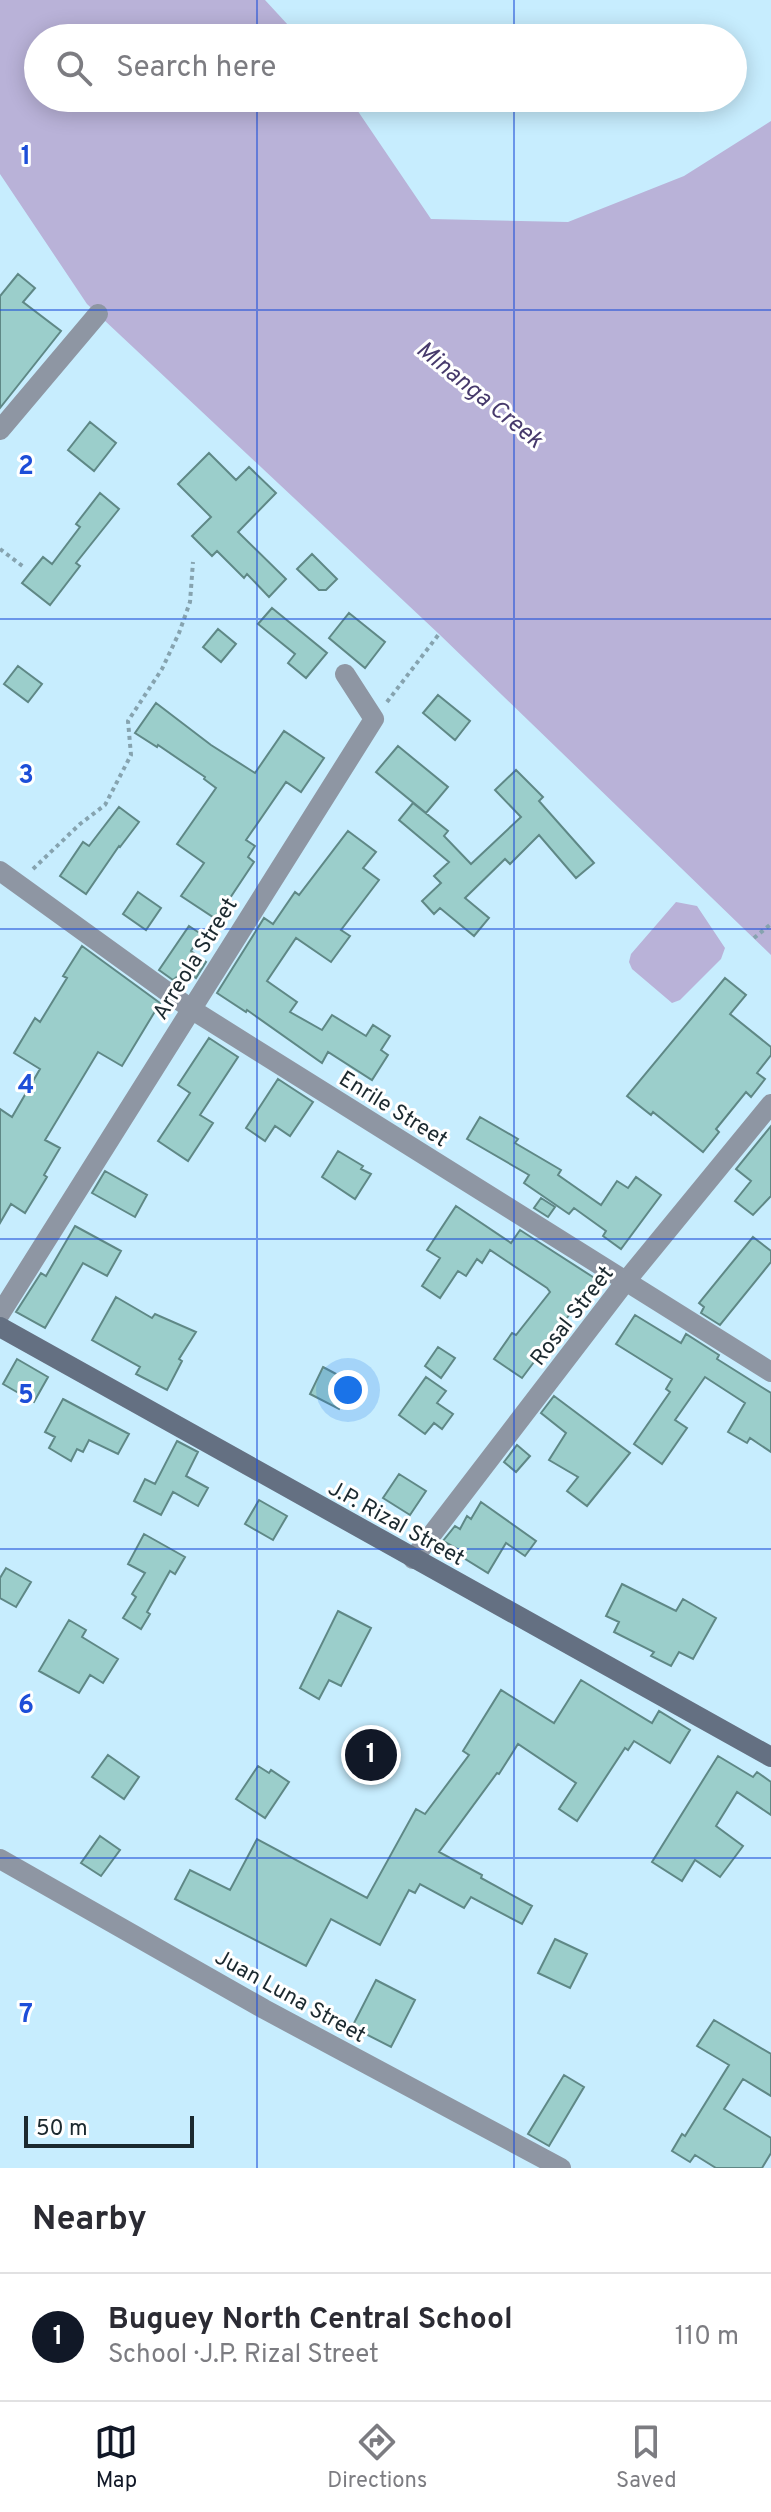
<!DOCTYPE html>
<meta charset="utf-8">
<style>
:root{--surface:#fff;--page:#f7f7f7;--text:#2b2b33;--muted:#7c7c81;--line:#e1e1e2;--accent:#111827}
body{margin:0;font-family:Overpass,sans-serif;background:var(--page);color:var(--text)}
.scale{position:absolute;left:24px;bottom:20px;width:170px;box-sizing:border-box;padding-left:8px;border:4px solid #1b292f;border-top:0;font-size:22px;line-height:28px;white-space:nowrap;color:#1b292f;-webkit-text-stroke:6px #fff;paint-order:stroke}
.you{position:absolute;left:348px;top:1390px;width:28px;height:28px;margin:-20px;border:6px solid #fff;border-radius:50%;background:#1a73e8;box-shadow:0 0 0 12px #1a73e833}
.badge{display:grid;place-items:center;width:52px;height:52px;border-radius:50%;background:var(--accent);color:#fff;font-size:26px;font-weight:700}
.pin{position:absolute;translate:-50% -50%;border:4px solid #fff;box-shadow:0 2px 8px #0006}
.list{margin:0;padding:0;list-style:none}
h2{display:flex;justify-content:space-between;align-items:center;height:104px;margin:0;padding:0 32px;font-size:34px}
h2 small{font-size:26px;font-weight:400;color:var(--muted)}
.list li{display:grid;grid-template-columns:52px 1fr auto;gap:24px;align-items:center;box-sizing:border-box;height:128px;padding:0 32px;border-top:2px solid var(--line)}
.list b{display:block;font-size:30px;white-space:nowrap}
.list p{margin:0;font-size:26px;white-space:nowrap;color:var(--muted)}
.list em{font-size:26px;font-style:normal;color:var(--muted)}
.icon{flex:none;width:44px;height:44px;fill:none;stroke:currentColor;stroke-width:2;stroke-linecap:round;stroke-linejoin:round}
.map{position:relative;flex:none;width:771px;height:2168px;overflow:hidden}
.search{position:absolute;background:var(--surface);box-shadow:0 4px 20px #0003;left:24px;right:24px;top:24px;height:88px;display:flex;align-items:center;gap:20px;box-sizing:border-box;padding:0 28px;border-radius:44px;color:var(--muted);font-size:30px}
.sheet{height:232px;background:var(--surface)}
nav{display:flex;justify-content:space-around;align-items:center;box-sizing:border-box;height:112px;border-top:2px solid var(--line);background:var(--surface);font-size:22px;color:var(--muted)}
nav a{display:grid;justify-items:center;gap:4px}
nav .on{color:var(--accent)}
.map>svg:first-child{display:block}
.water{fill:#b9b2d8}
.building{fill:#9bcecb;stroke:#5f8886;stroke-width:2}
.lines{fill:none;stroke-linecap:round;stroke-linejoin:round}
.path{stroke:#86a3af;stroke-width:4;stroke-dasharray:4 4;stroke-linecap:butt}
.street{stroke:#8e96a3;stroke-width:20}
.secondary{stroke:#647082;stroke-width:20}
.grid{fill:none;stroke:#1d4ed8;stroke-width:2;stroke-opacity:0.55}
.labels{text-anchor:middle;stroke-width:6;stroke-linejoin:round;paint-order:stroke}
.street-label{font-size:22px;fill:#1b292f;stroke:#fff}
.water-label{font-size:24px;font-style:italic;fill:#473a6c;stroke:#fff}
.grid-label{font-size:26px;text-anchor:middle;font-weight:bold;fill:#1d4ed8;stroke:#fff;stroke-width:6;stroke-linejoin:round;paint-order:stroke}
</style>
<div class="map">
<svg width="771" height="2168" viewBox="0 0 771 2168">
<rect width="100%" height="100%" fill="#c7edfe"/>
<path class="water" d="M 0,0 L 265,0 L 300,38 L 38,38 L 38,98 L 349,98 L 431,219 L 568,222 L 684,176 L 771,121 L 771,955 L 439,634 L 87,304 L 0,174 Z
M 676,902 L 697,906 L 725,948 L 721,959 L 680,1000 L 672,1003 L 632,969 L 629,962 L 631,954 Z"/>
<path class="building" d="M 18,274 L 35,288 L 23,302 L 61,331 L 0,408 L 0,296 Z
M 90,422 L 116,443 L 94,471 L 68,450 Z
M 209,453 L 236,480 L 249,467 L 276,493 L 238,532 L 286,579 L 269,597 L 247,574 L 244,578 L 217,551 L 212,556 L 192,536 L 211,517 L 178,484 Z
M 100,493 L 119,509 L 76,563 L 80,566 L 50,605 L 22,583 L 43,557 L 52,564 L 80,527 L 76,524 Z
M 312,554 L 337,579 L 326,590 L 319,590 L 297,569 Z
M 272,608 L 327,653 L 306,678 L 288,663 L 295,654 L 258,624 Z
M 349,613 L 385,642 L 365,668 L 329,638 Z
M 218,629 L 236,644 L 221,662 L 203,647 Z
M 18,666 L 42,684 L 28,702 L 4,684 Z
M 438,695 L 470,721 L 455,740 L 423,713 Z
M 156,703 L 211,745 L 255,773 L 284,731 L 324,758 L 301,792 L 286,782 L 246,840 L 255,846 L 248,857 L 254,862 L 216,919 L 181,896 L 204,863 L 177,844 L 216,788 L 204,779 L 205,777 L 158,745 L 157,747 L 135,733 Z
M 398,746 L 448,787 L 426,813 L 376,772 Z
M 516,770 L 543,797 L 539,801 L 594,863 L 576,878 L 539,835 L 510,864 L 505,859 L 465,898 L 489,918 L 474,936 L 440,908 L 434,914 L 422,901 L 441,883 L 434,876 L 449,862 L 399,820 L 413,803 L 448,831 L 444,836 L 471,864 L 521,817 L 495,790 Z
M 119,807 L 139,822 L 120,847 L 119,846 L 86,894 L 60,876 L 83,842 L 89,846 Z
M 348,831 L 376,852 L 363,868 L 379,880 L 341,930 L 350,936 L 331,962 L 296,938 L 267,981 L 297,1002 L 290,1012 L 322,1030 L 332,1015 L 366,1036 L 373,1025 L 390,1036 L 381,1050 L 388,1055 L 372,1080 L 328,1052 L 322,1063 L 247,1010 L 246,1012 L 217,993 L 264,918 L 273,924 L 295,892 L 299,895 Z
M 138,892 L 161,908 L 146,930 L 123,914 Z
M 189,926 L 201,934 L 191,951 L 206,962 L 196,978 L 185,970 L 173,980 L 159,970 Z
M 82,946 L 160,1003 L 122,1066 L 98,1052 L 45,1140 L 60,1148 L 44,1175 L 47,1177 L 25,1213 L 11,1204 L 0,1223 L 0,1109 L 12,1117 L 40,1069 L 14,1053 L 35,1018 L 40,1022 L 67,978 L 63,976 Z
M 725,978 L 746,995 L 730,1014 L 771,1047 L 771,1055 L 757,1073 L 765,1079 L 751,1097 L 746,1092 L 716,1129 L 719,1132 L 703,1152 L 653,1112 L 651,1115 L 627,1096 Z
M 209,1038 L 238,1057 L 200,1115 L 213,1123 L 188,1161 L 158,1141 L 190,1093 L 178,1085 Z
M 278,1079 L 313,1102 L 290,1136 L 275,1126 L 265,1141 L 246,1128 Z
M 480,1117 L 518,1139 L 515,1143 L 561,1170 L 558,1175 L 601,1205 L 617,1181 L 628,1188 L 636,1177 L 661,1195 L 621,1249 L 603,1236 L 606,1231 L 574,1208 L 569,1214 L 524,1183 L 529,1175 L 467,1139 Z
M 771,1126 L 771,1196 L 753,1215 L 735,1201 L 751,1181 L 736,1169 Z
M 338,1151 L 363,1166 L 361,1169 L 371,1174 L 355,1199 L 322,1177 Z
M 105,1171 L 147,1195 L 135,1217 L 92,1193 Z
M 541,1198 L 555,1207 L 548,1217 L 534,1208 Z
M 456,1206 L 511,1243 L 520,1230 L 596,1279 L 522,1378 L 494,1359 L 512,1333 L 516,1335 L 550,1292 L 547,1288 L 490,1250 L 482,1263 L 477,1259 L 466,1276 L 458,1271 L 440,1298 L 422,1286 L 440,1258 L 427,1250 Z
M 75,1226 L 121,1251 L 107,1276 L 83,1263 L 45,1328 L 16,1312 L 41,1273 L 46,1276 Z
M 753,1237 L 771,1251 L 771,1262 L 720,1325 L 701,1313 L 704,1307 L 699,1303 Z
M 116,1297 L 152,1318 L 155,1314 L 196,1332 L 179,1359 L 182,1361 L 167,1390 L 136,1374 L 140,1367 L 92,1340 Z
M 635,1315 L 681,1343 L 686,1334 L 719,1355 L 717,1359 L 771,1393 L 771,1452 L 750,1438 L 747,1443 L 728,1432 L 745,1403 L 705,1377 L 675,1420 L 687,1428 L 662,1464 L 634,1444 L 670,1392 L 666,1389 L 672,1379 L 616,1344 Z
M 438,1347 L 455,1358 L 441,1378 L 425,1366 Z
M 17,1359 L 48,1377 L 34,1402 L 3,1384 Z
M 323,1367 L 353,1383 L 339,1409 L 310,1394 Z
M 426,1377 L 446,1391 L 437,1403 L 453,1414 L 442,1429 L 434,1423 L 425,1434 L 399,1415 Z
M 554,1396 L 630,1453 L 587,1506 L 567,1491 L 578,1477 L 549,1460 L 566,1433 L 541,1413 Z
M 63,1399 L 129,1434 L 118,1454 L 89,1440 L 83,1452 L 77,1449 L 71,1461 L 49,1448 L 55,1437 L 45,1432 Z
M 177,1441 L 198,1452 L 186,1476 L 208,1488 L 198,1506 L 173,1492 L 161,1515 L 134,1501 L 145,1479 L 155,1484 Z
M 517,1445 L 530,1456 L 516,1472 L 504,1462 Z
M 399,1474 L 426,1491 L 410,1515 L 383,1498 Z
M 259,1500 L 287,1516 L 273,1540 L 245,1524 Z
M 481,1502 L 536,1541 L 525,1556 L 506,1543 L 488,1573 L 462,1557 L 465,1553 L 443,1541 L 455,1526 L 460,1529 L 467,1516 L 471,1519 Z
M 144,1534 L 185,1557 L 175,1574 L 170,1571 L 147,1612 L 150,1614 L 141,1629 L 123,1618 L 136,1597 L 132,1594 L 145,1573 L 128,1564 Z
M 6,1568 L 31,1582 L 16,1607 L 0,1598 L 0,1578 Z
M 622,1584 L 676,1611 L 683,1599 L 716,1618 L 693,1659 L 679,1652 L 671,1666 L 651,1656 L 654,1652 L 614,1632 L 619,1622 L 606,1616 Z
M 338,1611 L 371,1628 L 341,1686 L 329,1680 L 319,1699 L 300,1688 Z
M 69,1620 L 86,1630 L 82,1637 L 118,1659 L 103,1683 L 90,1675 L 79,1693 L 39,1671 Z
M 581,1680 L 652,1723 L 659,1711 L 690,1730 L 670,1763 L 634,1741 L 628,1750 L 625,1748 L 577,1821 L 559,1809 L 576,1783 L 518,1744 L 499,1774 L 497,1773 L 439,1852 L 482,1875 L 481,1878 L 532,1906 L 522,1924 L 471,1897 L 464,1908 L 420,1884 L 415,1893 L 409,1890 L 380,1945 L 331,1919 L 306,1966 L 175,1899 L 190,1870 L 230,1890 L 257,1839 L 367,1898 L 416,1809 L 425,1814 L 469,1755 L 463,1751 L 501,1690 L 554,1723 Z
M 108,1755 L 139,1777 L 124,1799 L 92,1777 Z
M 718,1756 L 753,1777 L 757,1772 L 771,1782 L 771,1815 L 737,1792 L 716,1826 L 743,1846 L 720,1877 L 695,1860 L 682,1881 L 652,1862 Z
M 258,1766 L 269,1773 L 271,1770 L 289,1782 L 265,1818 L 236,1799 Z
M 100,1836 L 120,1850 L 101,1876 L 81,1863 Z
M 555,1939 L 587,1954 L 570,1988 L 538,1973 Z
M 376,1980 L 415,2000 L 391,2047 L 352,2027 Z
M 714,2020 L 771,2054 L 771,2096 L 743,2079 L 724,2109 L 771,2138 L 771,2153 L 762,2168 L 716,2168 L 695,2155 L 690,2162 L 672,2151 L 682,2134 L 685,2136 L 729,2065 L 697,2046 Z
M 564,2075 L 584,2087 L 549,2146 L 528,2134 Z"/>
<g class="lines">
<path class="path" d="M 0,549 L 25,568
M 387,702 L 439,634
M 33,869 L 80,824 L 105,805 L 131,755 L 128,721 L 162,669 L 179,633 L 190,602 L 193,562
M 754,938 L 771,924"/>
<path class="street" d="M 0,430 L 98,314
M 0,871 L 191,1009 L 771,1372
M 0,1314 L 374,719 L 345,674
M 413,1559 L 626,1281 L 771,1104
M 0,1859 L 264,2009 L 561,2168"/>
<path class="secondary" d="M 0,1327 L 771,1757"/>
</g>
<path class="grid" d="M 257,0 L 257,38M 514,0 L 514,38M 257,98 L 257,2168M 514,98 L 514,2168M 0,310 L 771,310M 0,619 L 771,619M 0,929 L 771,929M 0,1239 L 771,1239M 0,1549 L 771,1549M 0,1858 L 771,1858"/>
<g class="labels">
<g class="street-label">
<text transform="translate(194 958) rotate(-58)" y="8">Arreola Street</text>
<text transform="translate(394 1108) rotate(32)" y="8">Enrile Street</text>
<text transform="translate(571 1315) rotate(-52)" y="8">Rosal Street</text>
<text transform="translate(397 1522) rotate(29)" y="8">J.P. Rizal Street</text>
<text transform="translate(291 1995) rotate(29)" y="8">Juan Luna Street</text>
</g>
<g class="water-label">
<text transform="translate(480 394) rotate(39)" y="8">Minanga Creek</text>
</g>
</g>
<g class="grid-label">
<text x="26" y="164">1</text>
<text x="26" y="474">2</text>
<text x="26" y="783">3</text>
<text x="26" y="1093">4</text>
<text x="26" y="1403">5</text>
<text x="26" y="1713">6</text>
<text x="26" y="2022">7</text>
</g>
</svg>
<div class="scale">50 m</div>
<div class="you"></div>
<div class="pin badge" style="left:371px;top:1755px">1</div>
<div class="search"><svg class="icon" aria-label="search" viewBox="0 0 24 24"><circle cx="10" cy="10" r="6"/><path d="M15 15l6 6"/></svg>Search here</div>
</div>
<section class="sheet">
<h2>Nearby<small></small></h2>
<ul class="list">
<li><span class="badge">1</span><div><b>Buguey North Central School</b><p>School · J.P. Rizal Street</p></div><em>110 m</em></li>
</ul>
</section>
<nav>
<a class="on"><svg class="icon" aria-label="map" viewBox="0 0 24 24"><path d="M3 6l6-2 6 2 6-2v14l-6 2-6-2-6 2zM9 4v14M15 6v14"/></svg>Map</a>
<a><svg class="icon" aria-label="directions" viewBox="0 0 24 24"><path d="M12 3l9 9-9 9-9-9zM9 14v-3h6M13 9l2 2-2 2"/></svg>Directions</a>
<a><svg class="icon" aria-label="saved" viewBox="0 0 24 24"><path d="M7 4h10v16l-5-4-5 4z"/></svg>Saved</a>
</nav>
